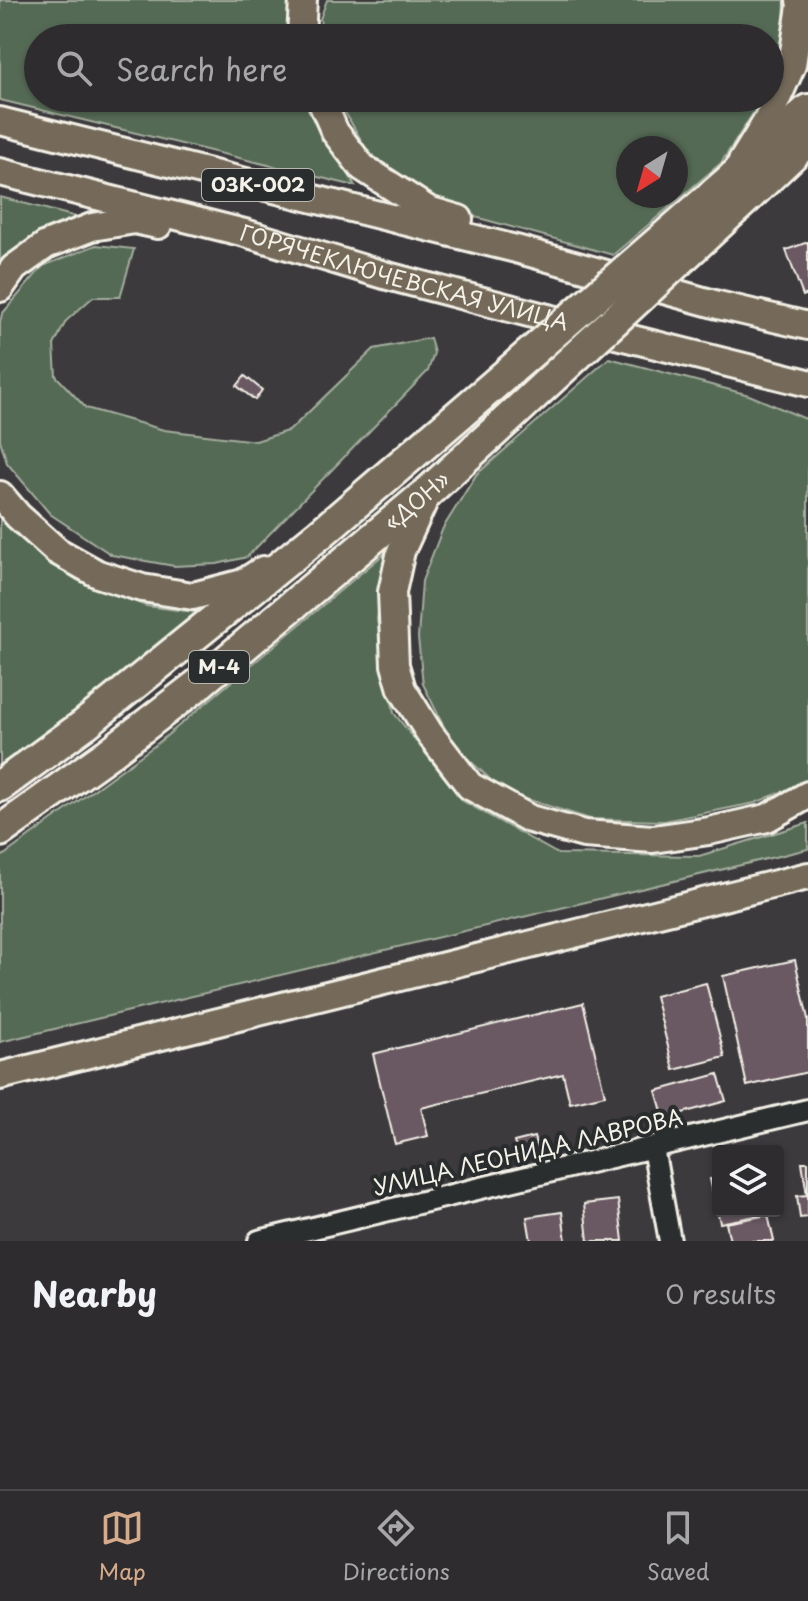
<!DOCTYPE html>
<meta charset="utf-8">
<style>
:root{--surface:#2e2c2e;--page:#3a383a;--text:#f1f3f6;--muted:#a7a7aa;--line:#49484a;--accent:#d6ab8b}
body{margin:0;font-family:"Playpen Sans",sans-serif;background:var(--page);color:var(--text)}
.controls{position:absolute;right:24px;bottom:24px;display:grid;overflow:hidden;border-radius:8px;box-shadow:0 2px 6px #0004}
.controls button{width:72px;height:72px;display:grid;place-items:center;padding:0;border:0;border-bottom:2px solid var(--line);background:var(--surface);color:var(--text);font:40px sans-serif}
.compass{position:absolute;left:616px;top:136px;width:72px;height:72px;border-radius:50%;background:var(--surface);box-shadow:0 2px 6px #0004;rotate:217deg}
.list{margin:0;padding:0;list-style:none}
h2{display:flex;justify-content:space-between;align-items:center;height:104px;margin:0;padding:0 32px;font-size:34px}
h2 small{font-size:26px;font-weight:400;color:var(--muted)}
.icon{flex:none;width:44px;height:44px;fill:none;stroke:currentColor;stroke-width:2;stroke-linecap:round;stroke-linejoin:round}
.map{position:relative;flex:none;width:808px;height:1241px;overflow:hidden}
.search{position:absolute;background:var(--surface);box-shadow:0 2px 6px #0004;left:24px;right:24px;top:24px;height:88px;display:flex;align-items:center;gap:20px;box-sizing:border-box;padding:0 28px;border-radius:44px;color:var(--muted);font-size:30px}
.sheet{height:248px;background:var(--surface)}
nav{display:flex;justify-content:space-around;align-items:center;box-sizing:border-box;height:112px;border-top:2px solid var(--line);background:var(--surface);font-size:22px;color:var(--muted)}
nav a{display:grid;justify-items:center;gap:4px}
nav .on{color:var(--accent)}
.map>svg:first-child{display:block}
.green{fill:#546a55;stroke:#a4ae9e;stroke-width:2;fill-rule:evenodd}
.building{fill:#6a5963;stroke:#f4f1e8;stroke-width:2}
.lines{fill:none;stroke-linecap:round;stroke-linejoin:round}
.minor-casing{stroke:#f4f1e8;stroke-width:26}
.major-casing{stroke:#f4f1e8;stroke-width:32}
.highway-casing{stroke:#f4f1e8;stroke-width:36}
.minor{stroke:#2a2d2e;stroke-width:20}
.major{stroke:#746a5a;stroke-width:26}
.highway{stroke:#746a5a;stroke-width:30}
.highway-bridge-casing{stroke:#f4f1e8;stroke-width:36;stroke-linecap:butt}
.highway-bridge{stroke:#746a5a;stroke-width:30}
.labels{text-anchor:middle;stroke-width:8;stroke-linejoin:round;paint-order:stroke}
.shield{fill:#2a2d2e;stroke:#b7b6b0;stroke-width:2}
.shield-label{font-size:20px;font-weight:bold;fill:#f4f1e8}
.street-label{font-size:22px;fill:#f4f1e8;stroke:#2a2d2e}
</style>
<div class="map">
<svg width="808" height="1241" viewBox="0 0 808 1241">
<rect width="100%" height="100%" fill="#3d3a3e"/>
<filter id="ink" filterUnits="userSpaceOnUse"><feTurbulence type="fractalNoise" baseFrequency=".0125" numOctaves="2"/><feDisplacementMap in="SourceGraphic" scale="16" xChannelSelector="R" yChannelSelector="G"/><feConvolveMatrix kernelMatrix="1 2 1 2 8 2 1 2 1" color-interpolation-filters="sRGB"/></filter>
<g filter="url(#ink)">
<path class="green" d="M 0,0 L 292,0 L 291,38 L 38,38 L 38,98 L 309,98 L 355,186 L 0,100 Z
M 327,0 L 785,0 L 782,64 L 770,85 L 770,38 L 323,38 L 320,19 Z
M 337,98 L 763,98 L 721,163 L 613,255 L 468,215 L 412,191 L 369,154 ZM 628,148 L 676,148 L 676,196 L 628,196 Z
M 0,197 L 88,220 L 0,274 Z
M 96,245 L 134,249 L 120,297 L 93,297 L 66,321 L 54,345 L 56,376 L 86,408 L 164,430 L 256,441 L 290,430 L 374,349 L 430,338 L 434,353 L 428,371 L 247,557 L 217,564 L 174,566 L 112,555 L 50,514 L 7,463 L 0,440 L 0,322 L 2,314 L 43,266 Z
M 609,358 L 749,395 L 808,420 L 808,781 L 755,803 L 664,821 L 590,819 L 504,792 L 453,745 L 423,684 L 418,638 L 422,581 L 443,528 L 476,475 Z
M 0,512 L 15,534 L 77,580 L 146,606 L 202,613 L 74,714 L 0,768 Z
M 385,553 L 377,620 L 394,713 L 463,801 L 558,854 L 699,856 L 808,823 L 808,849 L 0,1042 L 0,858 L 158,743 Z"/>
<path class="building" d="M 808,242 L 808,294 L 803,296 L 786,250 Z
M 245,376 L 262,390 L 255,400 L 237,386 Z
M 795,960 L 808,1019 L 808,1072 L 747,1086 L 723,976 Z
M 706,983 L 725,1057 L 674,1070 L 655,996 Z
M 583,1003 L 605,1095 L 570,1103 L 563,1074 L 421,1108 L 428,1136 L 395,1144 L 373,1054 Z
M 718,1074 L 726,1101 L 664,1118 L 656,1091 Z
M 534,1137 L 538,1151 L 518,1157 L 514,1142 Z
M 802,1162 L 808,1162 L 808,1217 L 800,1218 L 797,1196 L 807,1195 Z
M 718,1178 L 718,1211 L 778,1211 L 778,1204 L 780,1211 L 720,1223 L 710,1179 Z
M 618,1200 L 623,1241 L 588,1241 L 584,1204 Z
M 562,1212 L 566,1241 L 531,1241 L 527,1217 Z
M 768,1215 L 774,1241 L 730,1241 L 726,1223 Z"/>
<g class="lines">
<g class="minor-casing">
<path id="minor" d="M 653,1148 L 670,1241
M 259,1241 L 808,1110"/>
</g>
<g class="major-casing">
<g id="major">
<path d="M 301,38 L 303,0"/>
<path d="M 320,98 L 335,132 L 362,167 L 428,210 L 459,219"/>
<path d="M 0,121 L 516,249 L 718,305 L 808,326"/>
<path d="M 741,163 L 767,121 L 792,65 L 801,6 L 800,0"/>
<path id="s1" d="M 0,172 L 245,233 L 384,275 L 544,317 L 808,383"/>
<path d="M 0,288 L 14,268 L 46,245 L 92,227 L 135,220 L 158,225"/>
<path d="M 428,492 L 401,551 L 392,592 L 395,665 L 402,689 L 430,734 L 470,786 L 530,819 L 584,834 L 653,839 L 709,831 L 767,818 L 808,795"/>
<path d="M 0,495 L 18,516 L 57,551 L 98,574 L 142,588 L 193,596 L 243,583 L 263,570"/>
<path d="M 0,1076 L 808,876"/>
</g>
</g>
<g class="highway-casing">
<g id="highway">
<path d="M 732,178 L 808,110"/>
<path d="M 749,196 L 808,140"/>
<path d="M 0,786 L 85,724 L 320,534 L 481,396"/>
<path id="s2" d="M 0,831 L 108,754 L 195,687 L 429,491 L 507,420"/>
</g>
</g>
<use href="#minor" class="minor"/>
<use href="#major" class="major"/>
<use href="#highway" class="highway"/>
<g class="highway-bridge-casing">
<path id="highway-bridge" d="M 481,396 L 732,178
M 507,420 L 749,196"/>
</g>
<use href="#highway-bridge" class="highway-bridge"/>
</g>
</g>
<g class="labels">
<g class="shield">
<rect x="202" y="169" width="112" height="32" rx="6"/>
<rect x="189" y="651" width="60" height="32" rx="6"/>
</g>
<g class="shield-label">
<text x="258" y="192">03К-002</text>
<text x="219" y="674">М-4</text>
</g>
<g class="street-label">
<text dy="8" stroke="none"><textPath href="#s1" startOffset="418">ГОРЯЧЕКЛЮЧЕВСКАЯ УЛИЦА</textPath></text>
<text dy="8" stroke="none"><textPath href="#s2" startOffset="532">«ДОН»</textPath></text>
<text transform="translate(528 1152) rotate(-13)" y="8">УЛИЦА ЛЕОНИДА ЛАВРОВА</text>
</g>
</g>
</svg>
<div class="controls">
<button><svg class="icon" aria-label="layers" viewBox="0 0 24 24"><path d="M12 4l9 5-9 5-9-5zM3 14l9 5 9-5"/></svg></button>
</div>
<svg class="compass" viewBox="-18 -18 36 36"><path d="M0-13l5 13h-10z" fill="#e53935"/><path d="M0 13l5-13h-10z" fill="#a7a7aa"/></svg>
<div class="search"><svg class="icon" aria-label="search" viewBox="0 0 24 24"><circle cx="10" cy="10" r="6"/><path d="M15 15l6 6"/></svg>Search here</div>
</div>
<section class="sheet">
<h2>Nearby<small>0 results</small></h2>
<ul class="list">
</ul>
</section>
<nav>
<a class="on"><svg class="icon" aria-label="map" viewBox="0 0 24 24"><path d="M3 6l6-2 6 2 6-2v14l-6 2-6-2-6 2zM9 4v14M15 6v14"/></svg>Map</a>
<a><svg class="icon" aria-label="directions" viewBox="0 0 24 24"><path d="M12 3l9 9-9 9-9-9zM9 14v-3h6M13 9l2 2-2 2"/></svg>Directions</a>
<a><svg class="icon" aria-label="saved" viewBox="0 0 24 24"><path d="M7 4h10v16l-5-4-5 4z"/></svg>Saved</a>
</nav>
